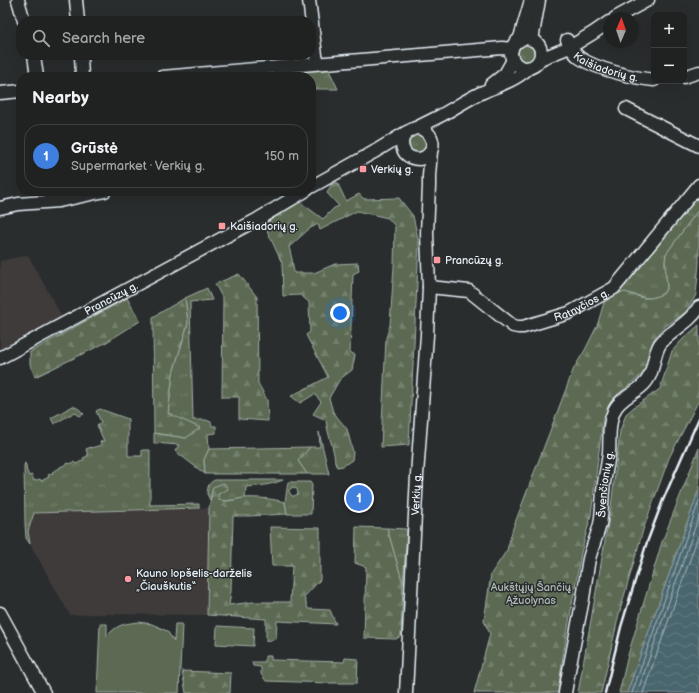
<!DOCTYPE html>
<meta charset="utf-8">
<style>
:root{--surface:#202222;--page:#282a2a;--text:#f1f3f6;--muted:#a2a4a5;--line:#3d3f40;--accent:#bca0f2}
body{margin:0;font-family:"Balsamiq Sans",sans-serif;background:var(--page);color:var(--text)}
.controls{position:absolute;right:12px;top:12px;display:grid;overflow:hidden;border-radius:8px;box-shadow:0 4px 16px #0002}
.controls button{width:36px;height:36px;display:grid;place-items:center;padding:0;border:0;border-bottom:1px solid var(--line);background:var(--surface);color:var(--text);font:20px sans-serif}
.compass{position:absolute;left:603px;top:12px;width:36px;height:36px;border-radius:50%;background:var(--surface);box-shadow:0 4px 16px #0002;rotate:2deg}
.you{position:absolute;left:340px;top:313px;width:14px;height:14px;margin:-10px;border:3px solid #fff;border-radius:50%;background:#1a73e8;box-shadow:0 0 0 6px #1a73e833}
.badge{display:grid;place-items:center;width:26px;height:26px;border-radius:50%;background:var(--accent);color:#fff;font-size:13px;font-weight:700}
.pin{position:absolute;translate:-50% -50%;border:2px solid #fff;box-shadow:0 1px 4px #0006}
.list{margin:0;padding:0;list-style:none}
h2{display:flex;justify-content:space-between;align-items:center;height:52px;margin:0;padding:0 16px;font-size:17px}
h2 small{font-size:13px;font-weight:400;color:var(--muted)}
.list li{display:grid;grid-template-columns:26px 1fr auto;gap:12px;align-items:center;box-sizing:border-box;height:64px;margin:0 8px 8px;padding:0 8px;border:1px solid var(--line);border-radius:16px}
.list b{display:block;font-size:15px;white-space:nowrap}
.list p{margin:0;font-size:13px;white-space:nowrap;color:var(--muted)}
.list em{font-size:13px;font-style:normal;color:var(--muted)}
.icon{flex:none;width:22px;height:22px;fill:none;stroke:currentColor;stroke-width:2;stroke-linecap:round;stroke-linejoin:round}
.map{position:relative;flex:none;width:699px;height:693px;overflow:hidden}
.search{position:absolute;background:var(--surface);box-shadow:0 4px 16px #0002;left:16px;top:16px;width:300px;height:44px;display:flex;align-items:center;gap:10px;box-sizing:border-box;padding:0 14px;border-radius:16px;color:var(--muted);font-size:15px}
.panel{position:absolute;background:var(--surface);box-shadow:0 4px 16px #0002;left:16px;top:72px;width:300px;height:124px;border-radius:16px}
.map>svg:first-child{display:block}
.built{fill:#3f3b3b}
.grass{fill:url(#grass-tufts);stroke:#a2aea6;fill-rule:evenodd}
.forest{fill:url(#forest-firs);stroke:#a2aea6}
.pitch{fill:#5b6a53;stroke:#a2aea6}
.water{fill:url(#water-waves);stroke:#899da5}
.lines{fill:none;stroke-linecap:round;stroke-linejoin:round}
.shore{stroke:#a8b9c0;stroke-width:1}
.minor-casing{stroke:#e8f1f8;stroke-width:15}
.minor{stroke:#2a2d2e;stroke-width:12}
.rail{stroke:#e8f1f8;stroke-width:2.5}
.poi-dot{fill:#ff9aa2;stroke:#2a2d2e;stroke-width:1.5}
.labels{text-anchor:middle;stroke-width:3;stroke-linejoin:round;paint-order:stroke}
.street-label{font-size:11px;fill:#e8f1f8;stroke:#2a2d2e}
.poi-label{font-size:11px;fill:#e8f1f8;stroke:#2a2d2e;text-anchor:start}
.park-label{font-size:11px;fill:#b0bbb6;stroke:#2a2d2e}
</style>
<div class="map">
<svg width="699" height="693" viewBox="0 0 699 693">
<defs>
<pattern id="grass-tufts" width="24" height="20" patternUnits="userSpaceOnUse"><rect width="24" height="20" fill="#5b6a53"/><path d="M3 7l-1-3M5 7V3M7 7l1-3M15 17l-1-3M17 17v-4M19 17l1-3" fill="none" stroke="#73806c"/></pattern>
<pattern id="forest-firs" width="22" height="20" patternUnits="userSpaceOnUse"><rect width="22" height="20" fill="#5b6a53"/><path d="M5 1l3.5 6h-7zM16 11l3.5 6h-7z" fill="#73806c"/></pattern>
<pattern id="water-waves" width="16" height="10" patternUnits="userSpaceOnUse"><rect width="16" height="10" fill="#49656d"/><path d="M0 5q4-4 8 0t8 0" fill="none" stroke="#637c83"/></pattern>
</defs>
<rect width="100%" height="100%" fill="#2a2d2e"/>
<filter id="ink" filterUnits="userSpaceOnUse"><feTurbulence type="fractalNoise" baseFrequency=".025" numOctaves="2"/><feDisplacementMap in="SourceGraphic" scale="8" xChannelSelector="R" yChannelSelector="G"/><feConvolveMatrix kernelMatrix="1 2 1 2 8 2 1 2 1" color-interpolation-filters="sRGB"/></filter>
<g filter="url(#ink)">
<path class="built" d="M 28,255 L 63,319 L 0,353 L 0,261 Z
M 199,508 L 209,508 L 207,615 L 95,614 L 70,615 L 30,544 L 28,531 L 34,513 Z"/>
<path class="grass" d="M517 53a9 9 0 1 1 18 0a9 9 0 1 1-18 0Z
M 327,66 L 338,89 L 311,89 L 311,77 L 283,77 L 283,76 L 273,77 L 225,77 Z
M408 144a9 9 0 1 1 18 0a9 9 0 1 1-18 0Z
M 699,188 L 699,209 L 666,254 L 665,262 L 667,288 C 655,305 643,296 627,293 C 622,292 616,293 611,294 L 627,281 Z
M 207,288 L 212,300 L 190,302 L 193,420 L 206,420 L 211,422 L 212,426 L 216,426 L 216,433 L 208,434 L 209,449 L 204,460 L 205,474 L 175,451 L 179,445 L 154,443 L 154,433 L 186,438 L 199,428 L 168,413 L 173,373 L 188,323 L 185,298 Z
M 73,406 L 79,409 L 84,414 L 79,416 L 75,412 L 54,424 L 51,418 Z
M 100,409 L 128,419 L 128,456 L 142,456 L 142,450 L 150,450 L 150,505 L 199,504 L 199,508 L 34,513 L 28,531 L 30,544 L 26,538 L 25,524 L 24,466 L 25,463 L 27,468 L 26,469 L 29,476 L 32,475 L 34,481 L 40,479 L 41,481 L 49,477 L 48,475 L 53,473 L 52,472 L 60,468 L 60,467 L 69,463 L 70,464 L 74,462 L 76,464 L 84,460 L 83,458 L 88,456 L 86,449 L 91,447 L 91,448 L 101,445 L 100,442 L 104,441 L 97,425 L 101,422 L 96,411 Z
M 319,432 L 329,474 L 307,474 L 298,461 L 310,447 L 320,447 Z
M 215,480 L 283,480 C 271,485 259,486 246,487 L 245,498 L 224,501 L 219,499 L 218,494 L 213,487 L 210,500 L 207,494 C 208,486 208,483 215,480 Z
M 288,482 L 310,482 L 312,485 L 311,514 L 287,514 L 285,502 ZM 293,487 L 297,489 L 298,494 L 294,496 L 292,496 L 289,492 L 289,490 Z
M 387,528 L 406,529 L 407,531 L 403,584 Z"/>
<path class="forest" d="M 337,182 L 346,201 L 359,194 L 364,199 L 399,198 L 413,216 L 419,243 L 409,445 L 381,447 L 386,338 L 390,325 L 394,266 L 395,226 L 388,218 L 357,211 L 320,230 L 318,224 L 309,229 L 289,247 L 292,259 L 294,273 L 314,273 L 335,264 L 358,263 L 359,271 L 353,274 L 350,352 L 355,355 L 352,370 L 340,379 L 329,398 L 333,412 L 347,429 L 353,452 L 352,460 L 343,466 L 337,467 C 334,463 335,459 334,454 C 332,443 327,432 326,420 L 313,414 L 321,402 L 315,394 L 300,403 L 291,396 L 328,377 L 306,335 L 310,332 L 309,302 L 300,295 L 283,296 L 282,263 L 264,224 L 274,217 L 300,202 L 323,219 L 334,208 L 339,206 L 327,193 L 331,185 Z
M 699,209 L 699,263 L 696,295 L 686,312 L 666,326 L 654,339 L 644,373 L 617,395 L 609,406 L 603,419 L 591,515 L 581,553 L 563,656 L 558,693 L 474,693 L 490,634 L 484,621 L 491,574 L 507,550 L 513,528 L 574,368 L 585,350 L 597,326 L 605,299 L 611,294 L 625,292 L 643,298 L 651,298 L 663,294 L 667,288 L 665,262 L 666,254 Z
M 239,274 L 257,297 L 258,383 L 267,400 L 268,421 L 239,419 L 239,397 L 222,397 L 223,299 L 215,284 Z
M 127,298 L 140,321 L 105,343 L 35,377 L 30,364 L 30,352 Z
M 185,298 L 188,323 L 173,373 L 168,413 L 200,428 L 186,438 L 154,433 L 153,317 Z
M 699,325 L 699,400 L 669,458 L 643,530 L 619,614 L 601,693 L 578,693 L 611,507 L 620,431 L 626,414 L 634,407 L 660,389 L 672,351 L 683,339 Z
M 310,447 L 298,461 L 307,474 L 205,474 L 204,460 L 209,449 Z
M 699,448 L 699,490 L 627,693 L 619,693 L 628,655 L 662,542 Z
M 224,483 L 228,489 L 218,494 L 219,500 C 227,503 236,499 244,498 C 257,497 273,499 285,502 L 287,514 L 248,516 L 233,516 L 231,591 L 229,605 L 253,602 L 290,602 L 292,566 L 272,566 L 270,527 L 320,528 L 320,580 L 304,597 L 308,609 L 330,610 L 336,624 L 277,621 L 276,639 L 266,641 L 266,619 L 207,615 L 209,508 L 213,487 Z
M 356,527 L 387,528 L 403,584 L 401,636 L 396,639 L 364,638 L 366,567 L 355,563 Z
M 265,656 L 271,656 L 271,660 L 344,662 L 345,658 L 358,659 L 357,683 L 329,683 L 266,681 L 261,674 L 261,667 L 253,666 L 252,662 L 265,662 Z
M 182,671 L 231,673 L 230,693 L 186,693 Z"/>
<path class="pitch" d="M 139,622 L 152,624 L 167,631 L 174,641 L 175,624 L 182,624 L 179,693 L 97,693 L 100,624 L 107,624 L 107,636 C 118,624 123,624 139,622 Z
M 217,626 L 254,628 L 253,646 L 216,644 Z"/>
<path class="water" d="M 699,490 L 699,693 L 627,693 L 694,504 Z"/>
<g class="lines">
<path class="shore" d="M 632,693 L 699,501
M 637,693 L 699,516
M 643,693 L 699,534"/>
<g class="minor-casing">
<g id="minor">
<path d="M 18,0 L 24,21"/>
<path d="M 76,0 L 78,21"/>
<path d="M 309,0 L 317,63"/>
<path d="M 615,18 L 648,0"/>
<circle cx="526" cy="53" r="15"/>
<path d="M 532,40 L 539,0"/>
<path id="s1" d="M 567,40 C 570,47 573,53 580,58 C 596,69 634,78 654,80"/>
<path d="M 519,41 L 531,0"/>
<path d="M 34,55 L 37,77"/>
<path d="M 81,55 L 82,77"/>
<path d="M 540,59 L 570,47 L 593,33 L 609,22"/>
<path d="M 162,77 L 502,48 L 512,49"/>
<path d="M 684,77 L 699,72"/>
<path d="M 491,85 L 505,74 L 513,60"/>
<path d="M 0,93 L 21,91"/>
<path d="M 626,109 L 699,146"/>
<path d="M 415,128 C 436,128 439,156 419,159 C 414,159 409,157 406,154 C 400,147 401,137 408,132 C 410,130 413,129 416,128 C 424,124 432,120 440,116 C 455,108 469,98 483,92 C 492,88 501,85 509,81 C 516,78 523,73 529,68"/>
<path d="M 311,187 L 374,152 L 407,132"/>
<path d="M 0,208 L 18,204 L 59,201 L 105,191"/>
<path id="s2" d="M 429,287 L 469,291 L 513,326 L 518,327 L 523,327 L 569,313 L 614,288 L 699,185"/>
<path id="s3" d="M 0,358 L 258,219 L 305,191"/>
<path d="M 0,613 L 44,693"/>
<path id="s4" d="M 406,693 L 417,475 L 427,335 L 429,287 L 427,233 L 429,186 L 429,176 L 431,151"/>
<path id="s5" d="M 565,693 C 570,663 576,634 582,604 C 585,589 586,574 589,559 C 592,547 597,536 600,524 C 602,514 602,502 603,491 C 604,478 608,465 609,452 C 610,438 608,424 614,411 C 619,399 634,394 643,385 C 655,374 652,357 660,344 C 666,336 671,334 678,328 C 686,322 694,316 699,307"/>
</g>
</g>
<use href="#minor" class="minor"/>
<path class="rail" d="M 605,693 L 621,627 L 646,545 L 663,500 L 699,418"/>
</g>
</g>
<g class="poi-dot">
<rect x="359" y="165" width="8" height="8" rx="2"/>
<rect x="218" y="222" width="8" height="8" rx="2"/>
<rect x="433" y="256" width="8" height="8" rx="2"/>
<circle cx="128" cy="579" r="4"/>
</g>
<g class="labels">
<g class="street-label">
<text dy="4" stroke="none"><textPath href="#s1" startOffset="50">Kaišiadorių g.</textPath></text>
<text dy="4" stroke="none"><textPath href="#s3" startOffset="126">Prancūzų g.</textPath></text>
<text dy="4" stroke="none"><textPath href="#s2" startOffset="169">Ratnyčios g.</textPath></text>
<text dy="4" stroke="none"><textPath href="#s5" startOffset="213">Švenčionių g.</textPath></text>
<text dy="4" stroke="none"><textPath href="#s4" startOffset="199">Verkių g.</textPath></text>
</g>
<g class="poi-label">
<text x="371" y="173">Verkių g.</text>
<text x="230" y="230">Kaišiadorių g.</text>
<text x="445" y="264">Prancūzų g.</text>
<text x="136" y="577">Kauno lopšelis-darželis<tspan x="136" dy="13">„Čiauškutis“</tspan></text>
</g>
<g class="park-label">
<text x="531" y="591">Aukštųjų Šančių<tspan x="531" dy="13">Ąžuolynas</tspan></text>
</g>
</g>
</svg>
<div class="controls">
<button>+</button>
<button>−</button>
</div>
<svg class="compass" viewBox="-18 -18 36 36"><path d="M0-13l5 13h-10z" fill="#e53935"/><path d="M0 13l5-13h-10z" fill="#a2a4a5"/></svg>
<div class="you"></div>
<div class="pin badge" style="left:359px;top:498px;background:#3f7fe0">1</div>
<div class="search"><svg class="icon" aria-label="search" viewBox="0 0 24 24"><circle cx="10" cy="10" r="6"/><path d="M15 15l6 6"/></svg>Search here</div>
<section class="panel">
<h2>Nearby<small></small></h2>
<ul class="list">
<li><span class="badge" style="background:#3f7fe0">1</span><div><b>Grūstė</b><p>Supermarket · Verkių g.</p></div><em>150 m</em></li>
</ul>
</section>
</div>
